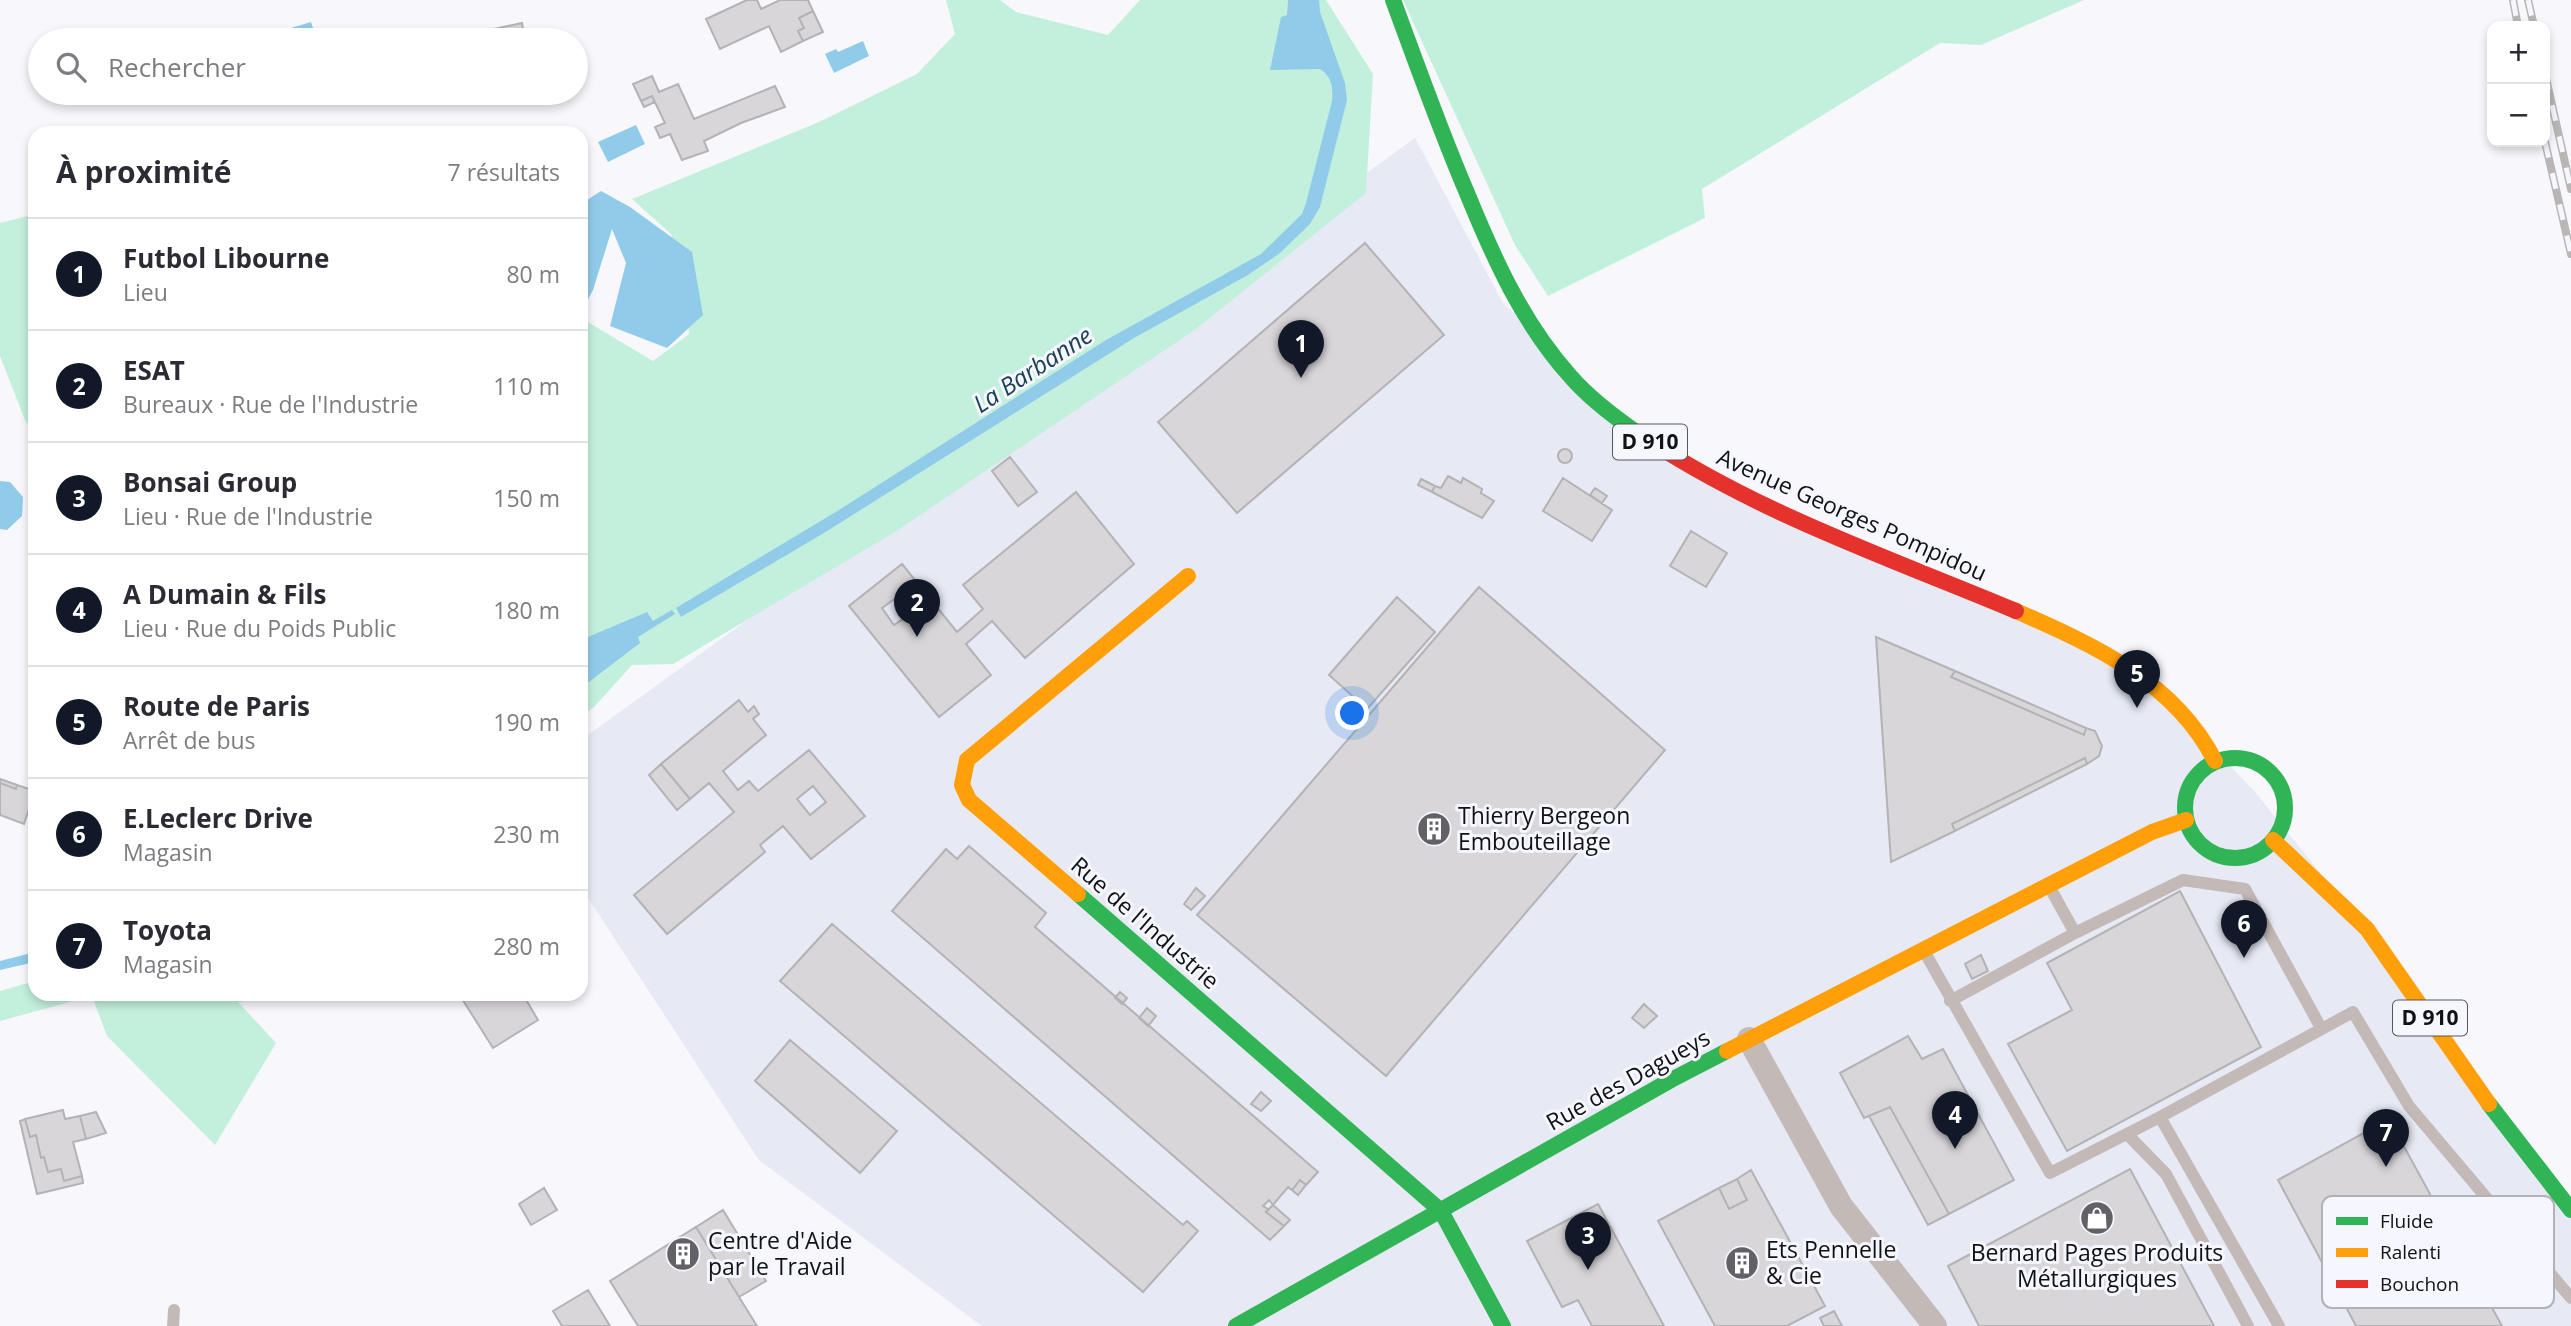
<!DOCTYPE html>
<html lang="fr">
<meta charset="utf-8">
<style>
:root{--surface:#fff;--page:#f2f2f3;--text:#2b2b33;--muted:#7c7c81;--line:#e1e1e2;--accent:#111827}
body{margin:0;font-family:"Open Sans",sans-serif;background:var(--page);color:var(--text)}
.controls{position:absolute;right:21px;top:21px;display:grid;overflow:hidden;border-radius:14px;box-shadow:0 4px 10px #0003}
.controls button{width:63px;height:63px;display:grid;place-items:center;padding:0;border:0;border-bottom:2px solid var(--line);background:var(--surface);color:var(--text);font:35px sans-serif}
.you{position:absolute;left:1353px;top:714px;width:24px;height:24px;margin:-18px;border:5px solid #fff;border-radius:50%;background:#1a73e8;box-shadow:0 0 0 10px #1a73e833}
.badge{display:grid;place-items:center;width:46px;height:46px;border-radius:50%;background:var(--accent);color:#fff;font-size:23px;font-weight:700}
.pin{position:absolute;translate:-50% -58px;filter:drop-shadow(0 2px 4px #0008)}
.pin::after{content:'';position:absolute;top:37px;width:24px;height:21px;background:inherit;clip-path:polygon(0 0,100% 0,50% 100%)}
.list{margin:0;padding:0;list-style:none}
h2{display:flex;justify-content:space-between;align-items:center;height:91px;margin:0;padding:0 28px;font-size:30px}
h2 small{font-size:23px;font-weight:400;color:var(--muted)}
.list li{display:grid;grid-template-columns:46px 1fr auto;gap:21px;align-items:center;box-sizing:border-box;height:112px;padding:0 28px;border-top:2px solid var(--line)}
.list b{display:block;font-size:26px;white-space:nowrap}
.list p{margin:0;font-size:23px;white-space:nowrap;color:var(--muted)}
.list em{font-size:23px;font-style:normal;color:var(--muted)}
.icon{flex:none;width:38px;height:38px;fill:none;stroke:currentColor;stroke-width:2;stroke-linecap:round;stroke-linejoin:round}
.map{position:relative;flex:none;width:2571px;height:1326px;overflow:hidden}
.search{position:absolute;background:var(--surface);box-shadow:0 4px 10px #0003;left:28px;top:28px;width:560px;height:77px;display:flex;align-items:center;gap:18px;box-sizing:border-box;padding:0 24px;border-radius:38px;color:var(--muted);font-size:26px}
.panel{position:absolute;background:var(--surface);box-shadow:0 4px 10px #0003;left:28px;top:126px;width:560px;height:875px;border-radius:21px}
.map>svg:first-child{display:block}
.built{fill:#e7e9f4}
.green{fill:#c3f0dc}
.water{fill:#90ccea}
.building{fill:#d8d6d9;stroke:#b3b2b5;stroke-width:2;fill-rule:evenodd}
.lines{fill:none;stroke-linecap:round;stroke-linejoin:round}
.lane{stroke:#c3bab8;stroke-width:12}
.street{stroke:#c3bab8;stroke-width:24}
.fast{stroke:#30b455;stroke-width:16}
.slow{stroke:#ff9f0a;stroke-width:16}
.jam{stroke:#e5322d;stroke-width:16}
.rail-casing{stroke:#bab6b6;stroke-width:8}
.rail{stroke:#f5f6fe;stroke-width:5;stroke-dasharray:16;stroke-linecap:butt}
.labels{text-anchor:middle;stroke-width:6;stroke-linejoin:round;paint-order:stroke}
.shield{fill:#f5f6fe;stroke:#56565b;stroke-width:2}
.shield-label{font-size:21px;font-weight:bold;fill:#121215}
.street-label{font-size:23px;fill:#121215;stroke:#f5f6fe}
.poi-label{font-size:23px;fill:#121215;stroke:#f5f6fe;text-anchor:start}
.water-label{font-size:24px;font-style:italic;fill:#1b4153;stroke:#f5f6fe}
.key{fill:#f5f6fe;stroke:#b1b2b8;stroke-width:2}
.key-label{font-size:19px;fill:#121215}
</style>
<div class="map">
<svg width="2571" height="1326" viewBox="0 0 2571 1326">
<rect width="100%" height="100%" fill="#f7f7fc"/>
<path class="built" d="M 1415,138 L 1503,303 L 1662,453 L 2143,675 L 2255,792 L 2418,994 L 2571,1203 L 2571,1326 L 982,1326 L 759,1160 L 581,887 L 581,740 Z"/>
<path class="green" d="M 946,0 L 1000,0 L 1016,12 L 1108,35 L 1140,0 L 1326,0 L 1373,74 L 1366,193 L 1196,329 L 898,530 L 673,664 L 632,665 L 594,707 L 581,717 L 581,318 L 653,361 L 689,334 L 683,276 L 671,234 L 632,199 L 819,122 L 917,74 L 955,34 Z
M 1403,0 L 2084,0 L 1981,45 L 1940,43 L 1702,189 L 1705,218 L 1548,296 L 1515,245 Z
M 35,214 L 35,365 L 32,366 L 35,369 L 35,436 L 25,420 L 0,356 L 0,223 Z
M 35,981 L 35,994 L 293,994 L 238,1002 L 276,1043 L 215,1145 L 107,1036 L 92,996 L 0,1021 L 0,991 Z"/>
<path class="water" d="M 1288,0 L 1319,0 L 1320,12 L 1345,83 L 1347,100 L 1320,207 L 1310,224 L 1280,253 L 1248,275 L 1134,338 L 824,533 L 681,617 L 676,608 L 839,510 L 1106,340 L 1261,254 L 1302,214 L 1306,203 L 1332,101 C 1333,87 1332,77 1320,69 L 1270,70 L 1281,17 L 1287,15 Z
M 311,22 L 317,40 L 295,40 L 291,28 Z
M 863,41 L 869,56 L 834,73 L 825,54 L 836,49 L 838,52 Z
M 636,125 L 645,144 L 608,162 L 598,142 Z
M 601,191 L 630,207 L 692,252 L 703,315 L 667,348 L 610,326 L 626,263 L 612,229 L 593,290 L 581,312 L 581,204 Z
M 0,481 L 10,482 L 23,497 L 22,516 L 7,530 L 0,529 Z
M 672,610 L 675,614 L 638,637 L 640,643 L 581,688 L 581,640 L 647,612 L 653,621 Z
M 35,952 L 35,962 L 0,970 L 0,961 Z"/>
<path class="building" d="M 747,0 L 757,0 L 761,9 L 780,0 L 808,0 L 813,11 L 799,18 L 804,28 L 798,31 L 803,41 L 781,52 L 769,26 L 720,49 L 706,19 Z
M 813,11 L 823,32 L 803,41 L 798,31 L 804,28 L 799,18 Z
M 522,23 L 525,40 L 482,40 L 480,32 Z
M 480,32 L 482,40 L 465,40 L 464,35 Z
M 652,76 L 659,92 L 678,84 L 694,119 L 775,86 L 785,107 L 741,123 L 704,141 L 708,151 L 682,160 L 670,134 L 660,138 L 655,127 L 665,123 L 652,96 L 641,101 L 633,84 Z
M 652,96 L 655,102 L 644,107 L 641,101 Z
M 1365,243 L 1444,335 L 1237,513 L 1158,422 Z
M1558 456a7 7 0 1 1 14 0a7 7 0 1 1-14 0Z
M 1010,457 L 1037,492 L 1018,506 L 992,471 Z
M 1448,476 L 1461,483 L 1463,478 L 1482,489 L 1481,493 L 1494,501 L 1482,518 L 1432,492 L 1435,486 L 1441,488 Z
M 1563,478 L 1612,510 L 1592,541 L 1543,511 Z
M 1421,479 L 1435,486 L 1432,492 L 1418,485 Z
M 1595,488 L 1607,496 L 1602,503 L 1590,495 Z
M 1076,492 L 1134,564 L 1025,658 L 992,621 L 966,644 L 991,675 L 939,717 L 849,606 L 902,564 L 957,632 L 983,609 L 963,585 ZM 896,598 L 910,614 L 894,625 L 882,608 Z
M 1691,531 L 1727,553 L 1706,587 L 1670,566 Z
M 1479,587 L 1665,750 L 1386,1076 L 1197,915 Z
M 1397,597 L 1435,632 L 1367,709 L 1329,675 Z
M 1876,637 L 1955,671 L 1951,677 L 2084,735 L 2086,728 L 2095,731 L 2102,746 L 2099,756 L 2087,764 L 2085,758 L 1952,824 L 1955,831 L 1891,862 Z
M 1955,671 L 2086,728 L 2084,735 L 1951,677 Z
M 739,700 L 748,712 L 754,706 L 759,714 L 753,719 L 766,735 L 723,771 L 738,790 L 749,781 L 758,791 L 809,750 L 865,816 L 811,859 L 783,826 L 760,845 L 765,852 L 667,934 L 634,895 L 734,812 L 709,783 L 690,799 L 661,764 ZM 813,786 L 826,802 L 810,815 L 797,799 Z
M 2085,758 L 2087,764 L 1955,831 L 1952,824 Z
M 661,764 L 690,799 L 677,810 L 649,775 Z
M 0,779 L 17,785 L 16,789 L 0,783 Z
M 0,783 L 16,789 L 17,785 L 35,791 L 24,824 L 0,815 Z
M 969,846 L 1046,913 L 1035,927 L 1318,1172 L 1306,1185 L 1300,1180 L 1292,1190 L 1288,1187 L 1273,1205 L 1269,1200 L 1263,1206 L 1268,1209 L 1266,1212 L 1284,1226 L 1270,1240 L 892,911 L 946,849 L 957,859 Z
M 1196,888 L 1205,896 L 1191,910 L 1184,904 Z
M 2180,891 L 2261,1047 L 2067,1151 L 2008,1044 L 2072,1010 L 2047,963 Z
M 832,924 L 1183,1225 L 1187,1221 L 1198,1231 L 1143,1292 L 780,981 Z
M 1981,955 L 1988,971 L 1972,979 L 1965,964 Z
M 1120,992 L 1127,998 L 1122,1004 L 1115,998 Z
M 459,994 L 527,994 L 525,998 L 538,1020 L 493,1048 Z
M 1644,1004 L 1657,1016 L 1644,1028 L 1632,1018 Z
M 1147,1008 L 1156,1016 L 1148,1026 L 1139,1018 Z
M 1908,1036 L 1922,1059 L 1943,1049 L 2014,1180 L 1949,1214 L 1890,1107 L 1864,1118 L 1840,1073 Z
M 790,1040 L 897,1131 L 860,1173 L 755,1081 Z
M 1261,1092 L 1271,1101 L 1261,1111 L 1251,1104 Z
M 1890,1107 L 1949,1214 L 1928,1225 L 1869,1116 Z
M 63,1110 L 65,1119 L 80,1116 L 86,1139 L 73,1142 L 82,1176 L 64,1181 L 61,1169 L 48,1172 L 44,1157 L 41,1158 L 36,1135 L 30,1137 L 25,1119 Z
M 96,1112 L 106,1133 L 86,1139 L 80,1116 Z
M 25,1119 L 30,1137 L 36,1135 L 41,1158 L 44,1157 L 48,1172 L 61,1169 L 64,1181 L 82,1176 L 83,1183 L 37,1194 L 20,1121 Z
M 2389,1119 L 2502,1326 L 2356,1326 L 2278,1180 Z
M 2130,1169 L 2214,1326 L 1979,1326 L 1948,1266 Z
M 1751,1170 L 1825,1306 L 1787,1326 L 1715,1326 L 1658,1221 L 1719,1188 L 1729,1209 L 1747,1200 L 1737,1179 Z
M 1737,1179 L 1747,1200 L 1729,1209 L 1719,1188 Z
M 1300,1180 L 1306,1185 L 1298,1195 L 1292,1190 Z
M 544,1188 L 557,1210 L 531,1225 L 519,1204 Z
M 1598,1204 L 1664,1326 L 1592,1326 L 1578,1300 L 1562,1307 L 1527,1241 Z
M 1273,1205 L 1290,1220 L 1284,1226 L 1266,1212 Z
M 723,1210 L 766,1281 L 739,1297 L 696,1227 Z
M 696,1227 L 739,1297 L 757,1326 L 638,1326 L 610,1281 Z
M 588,1290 L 610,1326 L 562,1326 L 553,1311 Z
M 1834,1311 L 1842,1326 L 1824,1326 L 1820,1318 Z"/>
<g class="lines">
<path class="lane" d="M 2049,886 L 2075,933 L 2183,880 L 2245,889 L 2321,1028
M 1924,951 L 2050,1173 L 2160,1117 L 2353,1012 L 2409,1106 L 2571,1298
M 1950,1001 L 2075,933
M 2160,1117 L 2279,1326
M 2127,1134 L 2166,1174 L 2248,1326
M 173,1326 L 174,1310"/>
<path class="street" d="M 1749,1039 L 1841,1206 L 1935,1326"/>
<path class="fast" d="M 1393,0 C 1417,65 1440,130 1467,193 C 1494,259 1523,324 1571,377 C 1590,399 1613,416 1636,432
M2185 808a50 50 0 1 1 100 0a50 50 0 1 1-100 0Z
M 1078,894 L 1441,1211 L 1503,1326
M 2489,1104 L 2571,1210
M 1236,1326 L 1671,1080 L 1727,1051"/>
<path class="slow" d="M 2016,611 C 2094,645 2175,682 2215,761
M 2273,840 L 2367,929 L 2489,1104
M 1078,894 L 969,800 L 962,785 L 967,760 L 1188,576
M 1727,1051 L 2152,832 L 2186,820"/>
<path class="jam" d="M 1636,432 C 1752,511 1887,557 2016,611"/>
<g class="rail-casing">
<path id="rail" d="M 2513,0 L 2518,26
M 2528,0 L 2534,26
M 2545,74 L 2571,189
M 2545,142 L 2571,254"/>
</g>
<use href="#rail" class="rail"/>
</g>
<defs>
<g id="building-disc" transform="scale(1.75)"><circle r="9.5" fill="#626266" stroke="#f5f6fe"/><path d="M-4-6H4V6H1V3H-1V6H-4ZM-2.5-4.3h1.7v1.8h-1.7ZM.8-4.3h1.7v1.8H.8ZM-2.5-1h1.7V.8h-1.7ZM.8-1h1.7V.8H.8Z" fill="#fff"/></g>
<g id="shop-disc" transform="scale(1.75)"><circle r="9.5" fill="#626266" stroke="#f5f6fe"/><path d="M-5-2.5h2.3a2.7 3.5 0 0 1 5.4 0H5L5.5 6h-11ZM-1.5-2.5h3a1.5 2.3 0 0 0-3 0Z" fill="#fff"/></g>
</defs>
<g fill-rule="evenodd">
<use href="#building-disc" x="1434" y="829"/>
<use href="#shop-disc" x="2097" y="1218"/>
<use href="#building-disc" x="683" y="1254"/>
<use href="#building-disc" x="1742" y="1263"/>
</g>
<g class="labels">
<g class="shield">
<rect x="1613" y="424.5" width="74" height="35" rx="5"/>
<rect x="2393" y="1000.5" width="74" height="35" rx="5"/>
</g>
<g class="shield-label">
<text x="1650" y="449">D 910</text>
<text x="2430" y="1025">D 910</text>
</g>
<g class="street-label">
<text transform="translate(1852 515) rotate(24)" y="8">Avenue Georges Pompidou</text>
<text transform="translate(1145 923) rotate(41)" y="8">Rue de l'Industrie</text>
<text transform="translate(1628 1080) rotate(-29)" y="8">Rue des Dagueys</text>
</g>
<g class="poi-label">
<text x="1458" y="824">Thierry Bergeon<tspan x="1458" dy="26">Embouteillage</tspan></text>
<text x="708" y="1249">Centre d'Aide<tspan x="708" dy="26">par le Travail</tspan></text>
<text x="1766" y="1258">Ets Pennelle<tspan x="1766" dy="26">&amp; Cie</tspan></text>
<text x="2097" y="1261" text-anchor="middle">Bernard Pages Produits<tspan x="2097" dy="26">Métallurgiques</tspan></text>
</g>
<g class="water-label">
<text transform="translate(1033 370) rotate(-33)" y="8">La Barbanne</text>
</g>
</g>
<rect x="2322" y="1196" width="232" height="112" rx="10" class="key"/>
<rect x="2336" y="1217" width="32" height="8" fill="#30b455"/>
<rect x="2336" y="1248" width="32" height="9" fill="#ff9f0a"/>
<rect x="2336" y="1280" width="32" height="8" fill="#e5322d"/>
<g class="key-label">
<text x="2380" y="1228">Fluide</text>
<text x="2380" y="1259">Ralenti</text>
<text x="2380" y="1291">Bouchon</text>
</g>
</svg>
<div class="controls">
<button>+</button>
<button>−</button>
</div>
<div class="you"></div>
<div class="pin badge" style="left:1301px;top:378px">1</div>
<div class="pin badge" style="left:917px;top:637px">2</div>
<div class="pin badge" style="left:1588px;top:1270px">3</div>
<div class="pin badge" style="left:1955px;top:1149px">4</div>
<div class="pin badge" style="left:2137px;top:708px">5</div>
<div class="pin badge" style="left:2244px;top:958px">6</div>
<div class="pin badge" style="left:2386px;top:1167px">7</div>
<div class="search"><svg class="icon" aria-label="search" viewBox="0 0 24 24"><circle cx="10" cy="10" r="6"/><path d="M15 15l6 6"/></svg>Rechercher</div>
<section class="panel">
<h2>À proximité<small>7 résultats</small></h2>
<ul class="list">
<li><span class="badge">1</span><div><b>Futbol Libourne</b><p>Lieu</p></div><em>80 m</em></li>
<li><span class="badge">2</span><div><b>ESAT</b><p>Bureaux · Rue de l'Industrie</p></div><em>110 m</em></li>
<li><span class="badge">3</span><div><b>Bonsai Group</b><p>Lieu · Rue de l'Industrie</p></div><em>150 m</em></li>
<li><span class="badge">4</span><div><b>A Dumain &amp; Fils</b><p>Lieu · Rue du Poids Public</p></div><em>180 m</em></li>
<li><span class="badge">5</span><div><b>Route de Paris</b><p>Arrêt de bus</p></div><em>190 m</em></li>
<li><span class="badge">6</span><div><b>E.Leclerc Drive</b><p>Magasin</p></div><em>230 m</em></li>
<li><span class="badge">7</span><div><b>Toyota</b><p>Magasin</p></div><em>280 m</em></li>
</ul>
</section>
</div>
